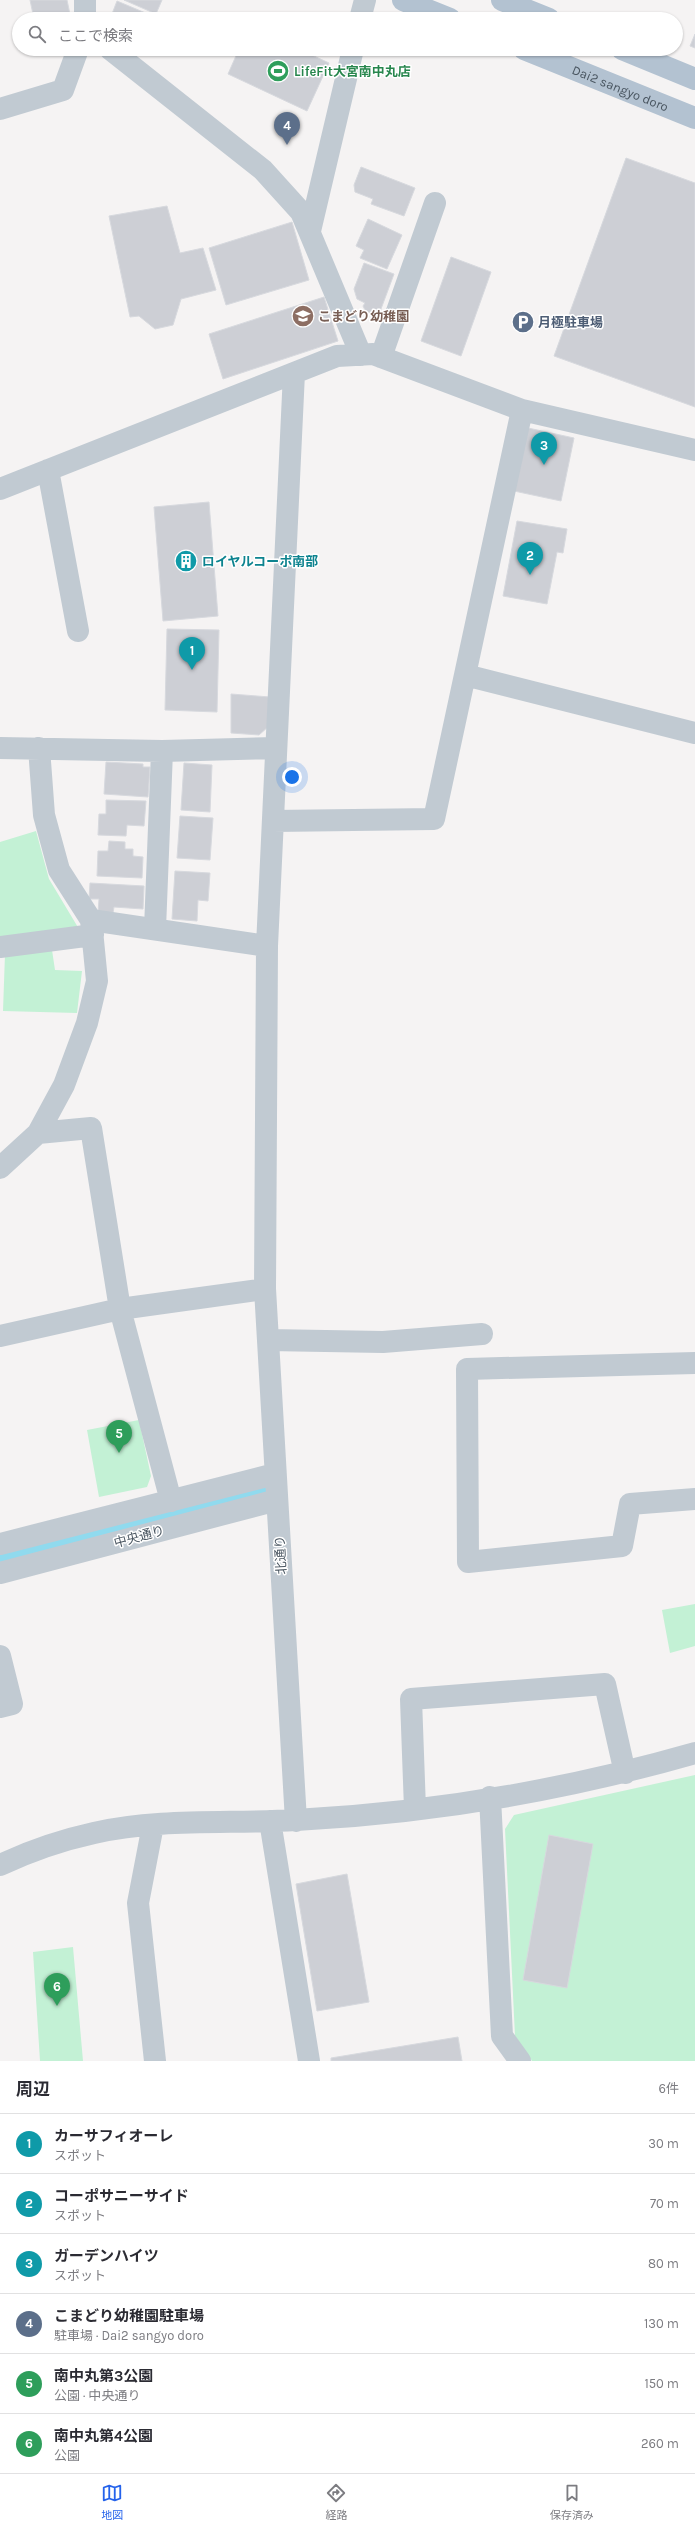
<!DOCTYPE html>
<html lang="ja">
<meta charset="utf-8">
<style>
:root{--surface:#fff;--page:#f7f7f7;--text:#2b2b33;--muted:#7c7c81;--line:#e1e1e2;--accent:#2563eb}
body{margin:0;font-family:Karla,"Noto Sans JP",sans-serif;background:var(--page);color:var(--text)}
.you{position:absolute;left:292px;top:777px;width:14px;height:14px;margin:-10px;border:3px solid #fff;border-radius:50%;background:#1a73e8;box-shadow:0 0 0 6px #1a73e833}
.badge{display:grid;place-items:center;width:26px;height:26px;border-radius:50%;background:var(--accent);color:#fff;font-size:13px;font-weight:700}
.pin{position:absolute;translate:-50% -33px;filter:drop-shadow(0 1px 2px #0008)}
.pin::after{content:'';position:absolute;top:21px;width:14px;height:12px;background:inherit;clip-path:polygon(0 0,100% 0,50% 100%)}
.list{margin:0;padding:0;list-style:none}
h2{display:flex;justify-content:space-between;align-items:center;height:52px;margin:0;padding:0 16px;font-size:17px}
h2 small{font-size:13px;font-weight:400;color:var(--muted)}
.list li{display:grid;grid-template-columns:26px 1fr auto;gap:12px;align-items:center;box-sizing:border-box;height:60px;padding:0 16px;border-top:1px solid var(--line)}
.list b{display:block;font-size:15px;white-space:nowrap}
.list p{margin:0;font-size:13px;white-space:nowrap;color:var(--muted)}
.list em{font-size:13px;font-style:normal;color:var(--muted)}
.icon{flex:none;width:22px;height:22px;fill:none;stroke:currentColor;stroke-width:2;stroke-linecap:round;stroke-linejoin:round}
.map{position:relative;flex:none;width:695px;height:2061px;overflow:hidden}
.search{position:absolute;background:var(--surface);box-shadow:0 1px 3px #0004;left:12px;right:12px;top:12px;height:44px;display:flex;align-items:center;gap:10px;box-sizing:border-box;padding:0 14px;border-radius:22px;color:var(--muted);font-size:15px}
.sheet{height:412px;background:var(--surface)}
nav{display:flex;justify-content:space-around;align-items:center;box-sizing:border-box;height:56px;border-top:1px solid var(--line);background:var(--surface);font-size:11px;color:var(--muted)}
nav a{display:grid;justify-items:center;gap:2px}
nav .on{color:var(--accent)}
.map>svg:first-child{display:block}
.green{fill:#c3f1d5}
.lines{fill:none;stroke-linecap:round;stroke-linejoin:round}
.stream{stroke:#90daee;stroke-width:10}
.building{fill:#cdcfd5;stroke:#d7d9de}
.minor{stroke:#c1cad2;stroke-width:22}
.major{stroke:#b3c2d1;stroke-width:22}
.labels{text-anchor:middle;stroke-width:3;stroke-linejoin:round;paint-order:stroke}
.leisure-label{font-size:13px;font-weight:bold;fill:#27864d;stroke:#fff;text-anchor:start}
.street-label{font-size:13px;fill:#4a5661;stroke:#fff}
.education-label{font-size:13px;font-weight:bold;fill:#785e54;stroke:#fff;text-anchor:start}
.service-label{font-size:13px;font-weight:bold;fill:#4e5e75;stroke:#fff;text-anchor:start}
.culture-label{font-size:13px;font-weight:bold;fill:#0d838f;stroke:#fff;text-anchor:start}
</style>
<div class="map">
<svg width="695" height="2061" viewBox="0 0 695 2061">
<rect width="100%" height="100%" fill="#f5f3f3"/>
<path class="green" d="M 36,831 L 49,879 L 79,929 L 0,939 L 0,842 Z
M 52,950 L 55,970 L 82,971 L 77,1013 L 3,1011 L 5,954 Z
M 139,1420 L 151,1476 L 147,1487 L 99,1497 L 87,1430 Z
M 695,1604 L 695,1646 L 670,1653 L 662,1610 Z
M 695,1775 L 695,2061 L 532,2061 L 515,2036 L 505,1829 L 514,1815 Z
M 73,1947 L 83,2061 L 40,2061 L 33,1952 Z"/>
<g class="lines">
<path class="stream" d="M 0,1559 L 269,1489"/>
</g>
<path class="building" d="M 30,0 L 67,0 L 71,19 L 34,19 Z
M 124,0 L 162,0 L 156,14 Z
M 117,1 L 155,17 L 154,19 L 110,19 Z
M 695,34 L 695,48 L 690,46 Z
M 239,49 L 299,49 L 329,63 L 307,111 L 228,74 Z
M 626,158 L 695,183 L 695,407 L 554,356 Z
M 361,167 L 415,188 L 404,216 L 371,204 L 373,199 L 355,192 L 354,185 Z
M 167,206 L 180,253 L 203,248 L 216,290 L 181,299 L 173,325 L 155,329 L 139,316 L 130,317 L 109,216 Z
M 368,219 L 402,235 L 387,269 L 360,258 L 364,250 L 356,246 Z
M 292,222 L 309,280 L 226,305 L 209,248 Z
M 451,257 L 491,272 L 461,356 L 421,341 Z
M 364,263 L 394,274 L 378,317 L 366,312 L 363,306 L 365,303 L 357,299 L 354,289 Z
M 324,297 L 338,341 L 223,379 L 209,334 Z
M 528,428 L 574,438 L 561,501 L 514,491 Z
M 209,502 L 218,616 L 163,621 L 154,507 Z
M 517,521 L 567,529 L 563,553 L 557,552 L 547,604 L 503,596 Z
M 167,629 L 219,630 L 217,712 L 165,710 Z
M 231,694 L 270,697 L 269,726 L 259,735 L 231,733 Z
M 106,762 L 143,764 L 143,767 L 150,767 L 148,797 L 104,794 Z
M 184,763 L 212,765 L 210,812 L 181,810 Z
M 106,800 L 146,801 L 144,826 L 127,825 L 126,836 L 98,835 L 99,814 L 106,814 Z
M 180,816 L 213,818 L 210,860 L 177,858 Z
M 109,841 L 125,842 L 125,849 L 133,849 L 133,856 L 143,857 L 142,878 L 97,876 L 98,851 L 108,851 Z
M 175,871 L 210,873 L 208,901 L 198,900 L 197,921 L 172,919 Z
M 90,883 L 144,886 L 143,909 L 114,907 L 113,913 L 98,913 L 99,899 L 89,899 Z
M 549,1835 L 593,1844 L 567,1988 L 523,1980 Z
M 347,1874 L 369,2002 L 317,2011 L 296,1884 Z
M 458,2037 L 462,2061 L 331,2061 L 331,2058 Z"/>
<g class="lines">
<path class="minor" d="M 85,19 L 85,0
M 360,19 L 365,0
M 110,49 L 263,170 L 301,212 L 361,355
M 0,109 L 63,90 L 78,49
M 310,231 L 353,49
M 381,357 L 435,203
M 294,373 L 267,946 L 265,1289 L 296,1821
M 48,470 L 78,631
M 0,489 L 337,356 L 373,354 L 522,410 L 695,450
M 465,675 L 695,733
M 0,748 L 162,751 L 276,748
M 273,821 L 434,819 L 522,410
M 91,920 L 267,946
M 155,929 L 162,751
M 0,947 L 93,935
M 38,1133 L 91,1128 L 120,1309 L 171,1501
M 0,1168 L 38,1133 L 64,1085 L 87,1023 L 97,981 L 91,920 L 59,870 L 44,815 L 39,748
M 0,1336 L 120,1309 L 265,1289
M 268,1340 L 383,1342 L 482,1334
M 695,1363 L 467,1369 L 468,1562 L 622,1546 L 630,1504 L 695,1499
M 0,1544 L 275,1474
M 0,1573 L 277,1500
M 0,1656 L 12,1704 L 0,1707
M 490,1797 L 502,2036 L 520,2061
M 415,1809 L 411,1699 L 605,1684 L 625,1773
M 270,1821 L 309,2061
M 153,1825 L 138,1903 L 155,2061
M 0,1865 C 30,1851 62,1840 94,1833 C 159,1818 230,1824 296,1820 C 430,1813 566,1790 695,1753"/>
<g class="major">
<path d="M 403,0 L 450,19"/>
<path d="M 502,0 L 549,19"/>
<path id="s1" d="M 524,49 L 695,118"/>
<path d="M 622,49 L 695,79"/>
</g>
</g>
<defs>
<g id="stadium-disc" transform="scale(1.15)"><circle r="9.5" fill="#2e9e5b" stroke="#fff"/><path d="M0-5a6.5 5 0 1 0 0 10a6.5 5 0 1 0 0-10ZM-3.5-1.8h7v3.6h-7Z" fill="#fff"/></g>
<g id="school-disc" transform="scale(1.15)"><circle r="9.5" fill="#8d6e63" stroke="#fff"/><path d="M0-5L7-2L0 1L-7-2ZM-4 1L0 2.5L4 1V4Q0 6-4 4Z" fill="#fff"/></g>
<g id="parking-disc" transform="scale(1.15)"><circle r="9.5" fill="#5c6f8a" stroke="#fff"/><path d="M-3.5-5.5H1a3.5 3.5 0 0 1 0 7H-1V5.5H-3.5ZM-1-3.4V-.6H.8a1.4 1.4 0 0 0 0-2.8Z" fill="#fff"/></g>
<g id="building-disc" transform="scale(1.15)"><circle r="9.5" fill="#0f9aa8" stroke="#fff"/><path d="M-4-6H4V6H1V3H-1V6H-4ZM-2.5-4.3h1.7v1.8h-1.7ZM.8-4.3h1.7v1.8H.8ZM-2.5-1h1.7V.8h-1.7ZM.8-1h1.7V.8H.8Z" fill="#fff"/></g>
</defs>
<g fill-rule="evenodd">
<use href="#stadium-disc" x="278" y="71"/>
<use href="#school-disc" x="303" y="316"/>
<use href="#parking-disc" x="523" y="322"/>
<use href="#building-disc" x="186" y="561"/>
</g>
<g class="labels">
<g class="leisure-label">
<text x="294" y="76">LifeFit大宮南中丸店</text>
</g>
<g class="street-label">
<text dy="5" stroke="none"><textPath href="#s1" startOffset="104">Dai2 sangyo doro</textPath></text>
<text transform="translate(139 1536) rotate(-15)" y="5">中央通り</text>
<text transform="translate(280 1555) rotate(-93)" y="5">北通り</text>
</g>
<g class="education-label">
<text x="318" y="321">こまどり幼稚園</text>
</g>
<g class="service-label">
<text x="538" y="327">月極駐車場</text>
</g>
<g class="culture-label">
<text x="202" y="566">ロイヤルコーポ南部</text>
</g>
</g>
</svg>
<div class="you"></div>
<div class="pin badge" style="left:192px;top:670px;background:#0f9aa8">1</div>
<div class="pin badge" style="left:530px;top:575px;background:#0f9aa8">2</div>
<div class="pin badge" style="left:544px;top:465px;background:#0f9aa8">3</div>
<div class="pin badge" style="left:287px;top:145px;background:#5c6f8a">4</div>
<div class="pin badge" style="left:119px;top:1453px;background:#2e9e5b">5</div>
<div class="pin badge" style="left:57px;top:2006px;background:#2e9e5b">6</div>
<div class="search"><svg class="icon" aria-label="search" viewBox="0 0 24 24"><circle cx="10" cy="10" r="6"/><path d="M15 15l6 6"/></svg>ここで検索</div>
</div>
<section class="sheet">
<h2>周辺<small>6件</small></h2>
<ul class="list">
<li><span class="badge" style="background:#0f9aa8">1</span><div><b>カーサフィオーレ</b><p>スポット</p></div><em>30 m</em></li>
<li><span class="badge" style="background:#0f9aa8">2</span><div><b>コーポサニーサイド</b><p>スポット</p></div><em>70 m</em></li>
<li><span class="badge" style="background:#0f9aa8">3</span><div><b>ガーデンハイツ</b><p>スポット</p></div><em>80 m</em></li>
<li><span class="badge" style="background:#5c6f8a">4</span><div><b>こまどり幼稚園駐車場</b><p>駐車場 · Dai2 sangyo doro</p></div><em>130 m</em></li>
<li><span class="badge" style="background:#2e9e5b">5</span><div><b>南中丸第3公園</b><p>公園 · 中央通り</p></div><em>150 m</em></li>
<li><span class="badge" style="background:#2e9e5b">6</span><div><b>南中丸第4公園</b><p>公園</p></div><em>260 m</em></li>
</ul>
</section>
<nav>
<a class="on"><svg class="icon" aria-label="map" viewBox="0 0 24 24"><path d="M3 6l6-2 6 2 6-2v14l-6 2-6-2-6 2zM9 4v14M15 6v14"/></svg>地図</a>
<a><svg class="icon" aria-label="directions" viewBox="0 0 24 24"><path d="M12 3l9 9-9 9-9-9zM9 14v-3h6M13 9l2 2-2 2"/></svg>経路</a>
<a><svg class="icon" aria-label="saved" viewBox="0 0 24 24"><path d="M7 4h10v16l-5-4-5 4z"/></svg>保存済み</a>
</nav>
